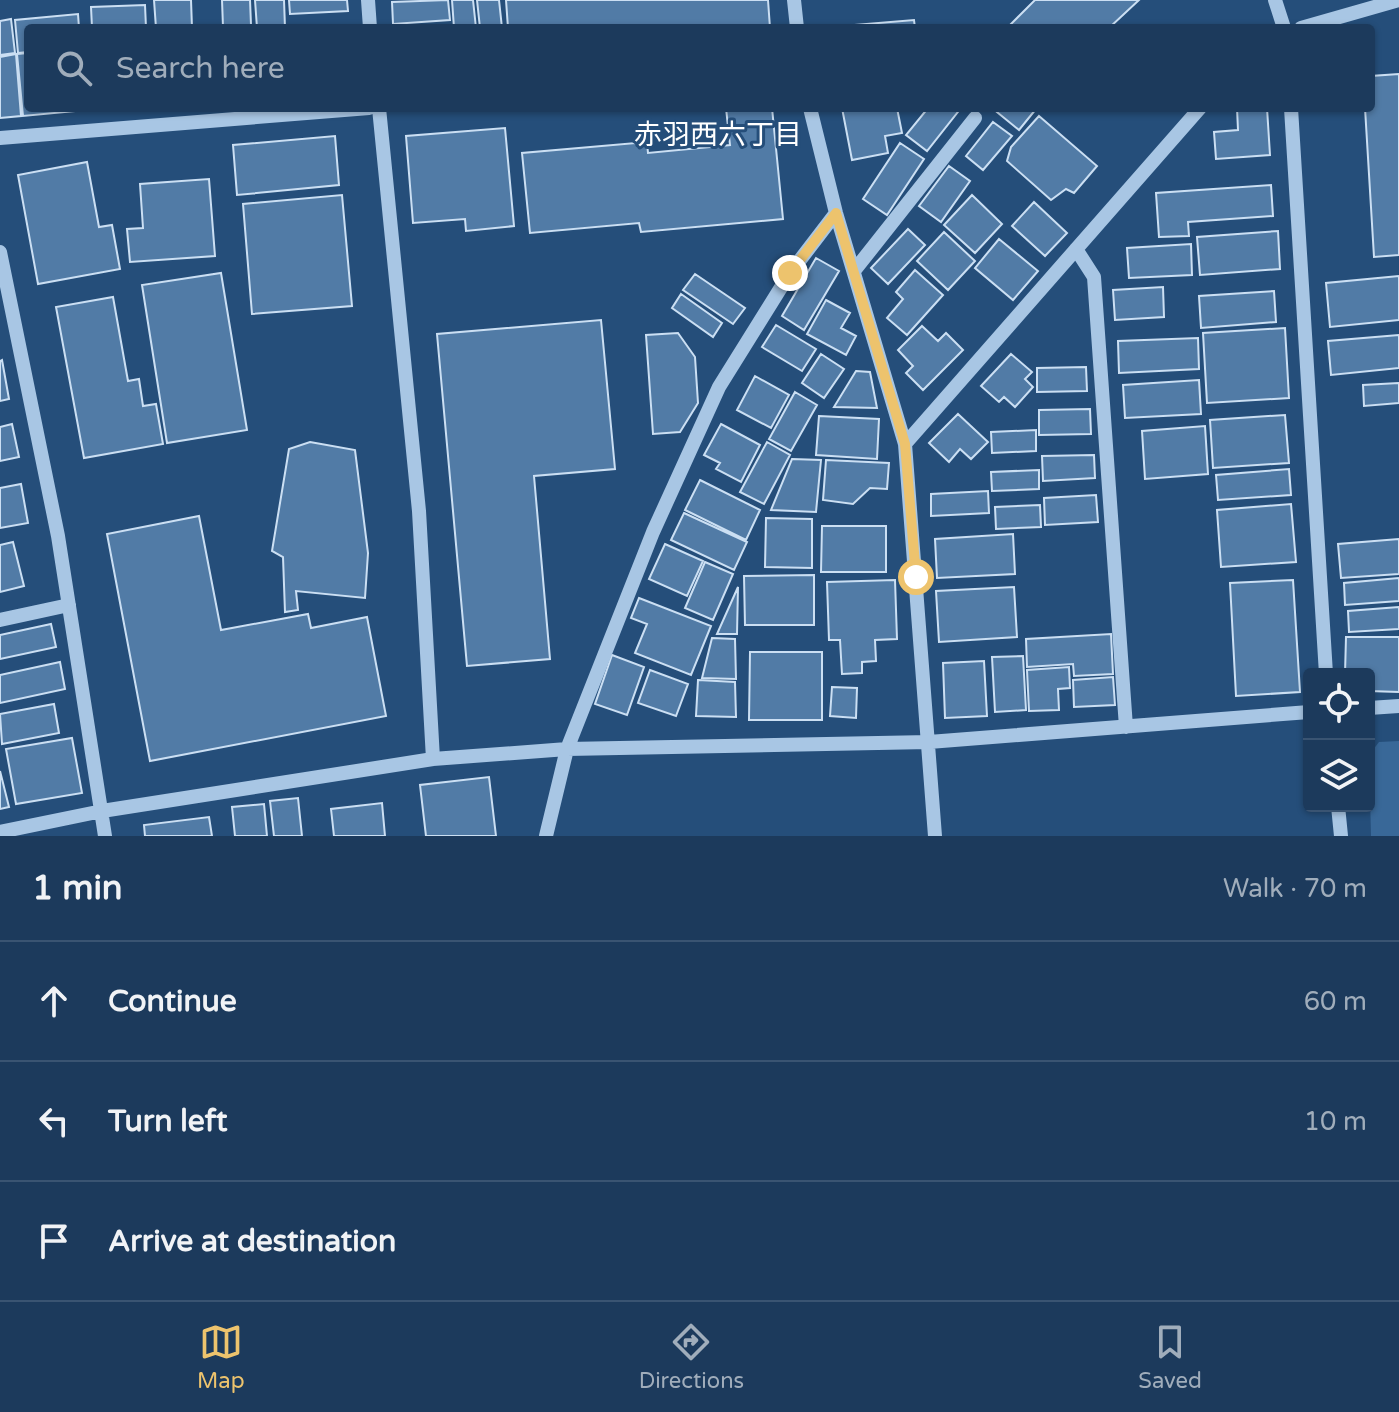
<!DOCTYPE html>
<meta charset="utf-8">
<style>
:root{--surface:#1c3a5c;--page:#254162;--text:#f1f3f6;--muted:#a0adbb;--line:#3a5472;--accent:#edc36d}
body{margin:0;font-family:"Varela Round","Noto Sans JP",sans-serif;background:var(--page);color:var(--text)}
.controls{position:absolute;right:24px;bottom:24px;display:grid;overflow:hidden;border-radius:8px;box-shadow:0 2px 6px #0004}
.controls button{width:72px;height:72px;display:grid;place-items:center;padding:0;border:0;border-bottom:2px solid var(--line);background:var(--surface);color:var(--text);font:40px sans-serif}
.stop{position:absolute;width:24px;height:24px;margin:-18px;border:6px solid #edc36d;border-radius:50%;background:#fff}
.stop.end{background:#edc36d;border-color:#fff;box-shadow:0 2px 8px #0008}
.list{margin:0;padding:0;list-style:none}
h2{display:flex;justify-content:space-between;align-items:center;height:104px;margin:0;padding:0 32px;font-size:34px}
h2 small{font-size:26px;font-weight:400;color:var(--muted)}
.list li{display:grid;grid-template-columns:52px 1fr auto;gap:24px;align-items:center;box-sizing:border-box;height:120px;padding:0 32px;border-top:2px solid var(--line)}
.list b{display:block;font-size:30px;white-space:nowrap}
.list em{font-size:26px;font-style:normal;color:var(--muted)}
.icon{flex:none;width:44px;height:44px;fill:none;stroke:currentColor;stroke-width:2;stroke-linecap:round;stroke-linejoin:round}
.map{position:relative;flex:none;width:1399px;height:836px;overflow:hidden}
.search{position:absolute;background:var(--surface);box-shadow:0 2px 6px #0004;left:24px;right:24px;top:24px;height:88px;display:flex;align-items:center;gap:20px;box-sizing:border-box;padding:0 28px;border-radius:8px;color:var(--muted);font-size:30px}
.sheet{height:464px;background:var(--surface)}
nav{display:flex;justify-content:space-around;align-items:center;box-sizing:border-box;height:112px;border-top:2px solid var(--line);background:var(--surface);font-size:22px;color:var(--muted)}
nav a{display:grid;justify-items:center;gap:4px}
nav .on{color:var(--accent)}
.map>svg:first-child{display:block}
.green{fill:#396898}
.building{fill:#517ba6;stroke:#cbdff3;stroke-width:2}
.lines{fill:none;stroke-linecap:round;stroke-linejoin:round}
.minor{stroke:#a8c6e4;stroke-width:14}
.route{stroke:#edc36d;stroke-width:10}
.labels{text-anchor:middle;stroke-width:6;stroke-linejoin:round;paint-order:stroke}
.neighbourhood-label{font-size:28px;fill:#fff;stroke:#254e7a}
</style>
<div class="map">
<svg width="1399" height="836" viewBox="0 0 1399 836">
<rect width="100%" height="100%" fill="#254e7a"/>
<path class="green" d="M 1399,741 L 1399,836 L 1371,836 L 1369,755 L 1379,742 Z"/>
<path class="building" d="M 154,0 L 191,0 L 192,28 L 156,28 Z
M 222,0 L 250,0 L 251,25 L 223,27 Z
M 255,0 L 284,0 L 285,28 L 257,28 Z
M 289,0 L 347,0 L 348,11 L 290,14 Z
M 448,0 L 450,20 L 393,24 L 392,2 Z
M 452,0 L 473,0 L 476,28 L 454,28 Z
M 477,0 L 499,0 L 502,28 L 480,28 Z
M 506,0 L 768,0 L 770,28 L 508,28 Z
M 1035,0 L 1139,0 L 1109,28 L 1007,28 Z
M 145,5 L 146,28 L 92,28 L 91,7 Z
M 78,14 L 79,28 L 28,28 L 28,52 L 18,53 L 15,20 Z
M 11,19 L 15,53 L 0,55 L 0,21 Z
M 914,20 L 915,28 L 831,28 L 831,27 Z
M 28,53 L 28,108 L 86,110 L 23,116 L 17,54 Z
M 16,54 L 21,116 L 0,118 L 0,57 Z
M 1399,74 L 1399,255 L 1374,257 L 1365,108 L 1371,108 L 1371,76 Z
M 726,108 L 772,108 L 783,219 L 641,232 L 639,223 L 530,233 L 522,153 L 647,142 L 648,153 L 730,145 Z
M 842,108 L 897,108 L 902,133 L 885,136 L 888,153 L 852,160 Z
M 928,108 L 961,108 L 927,151 L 906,135 Z
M 992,108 L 1035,108 L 1036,109 L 1019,130 Z
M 1237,108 L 1267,108 L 1270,155 L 1216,159 L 1214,132 L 1238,130 Z
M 1039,116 L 1097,166 L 1074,193 L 1066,189 L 1051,200 L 1007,161 L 1011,147 Z
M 993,122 L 1012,136 L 983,170 L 966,156 Z
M 505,128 L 514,226 L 466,231 L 465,219 L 413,223 L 406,136 Z
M 335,136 L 339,185 L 237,195 L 233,145 Z
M 900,143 L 924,159 L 887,215 L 863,199 Z
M 87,162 L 99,227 L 112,225 L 120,269 L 38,284 L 18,175 Z
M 949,166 L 970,181 L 941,222 L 919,206 Z
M 209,179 L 215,256 L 130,262 L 127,229 L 143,228 L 140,184 Z
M 1271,185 L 1273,216 L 1188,222 L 1189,236 L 1159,237 L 1156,193 Z
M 342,195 L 352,306 L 252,314 L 243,204 Z
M 972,195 L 1002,224 L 975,253 L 944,225 Z
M 1034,202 L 1067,233 L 1045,256 L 1012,226 Z
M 908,229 L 925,245 L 888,284 L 871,268 Z
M 1278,231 L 1280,269 L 1200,275 L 1197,237 Z
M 944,232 L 975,261 L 948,290 L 917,261 Z
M 999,239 L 1038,271 L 1013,300 L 975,268 Z
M 1191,244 L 1192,275 L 1129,278 L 1127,248 Z
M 816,258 L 839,271 L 804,330 L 782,316 Z
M 915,270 L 943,295 L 907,335 L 887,318 L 903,299 L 896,292 Z
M 221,273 L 247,430 L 167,443 L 142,285 Z
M 695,274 L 745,308 L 733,324 L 683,290 Z
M 1399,276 L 1399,320 L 1330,327 L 1326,283 Z
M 1163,287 L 1164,317 L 1115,320 L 1113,290 Z
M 1274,291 L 1276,322 L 1201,328 L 1199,296 Z
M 681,294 L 722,323 L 713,337 L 672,308 Z
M 113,297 L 128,381 L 139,379 L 143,406 L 156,404 L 163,444 L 84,458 L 56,307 Z
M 826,300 L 850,313 L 841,328 L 856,336 L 846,355 L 807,334 Z
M 601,320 L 615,469 L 534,476 L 550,659 L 467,666 L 437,334 Z
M 776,325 L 816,349 L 802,371 L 762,347 Z
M 922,326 L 938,341 L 946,333 L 963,350 L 923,390 L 906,373 L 913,366 L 898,350 Z
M 1285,328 L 1289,398 L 1207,403 L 1203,333 Z
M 678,333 L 695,357 L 698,403 L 680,432 L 653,434 L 646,335 Z
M 1399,335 L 1399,368 L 1331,375 L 1328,341 Z
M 1198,338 L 1199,369 L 1119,373 L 1118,341 Z
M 821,354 L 844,369 L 824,398 L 802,383 Z
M 1011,354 L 1032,372 L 1025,379 L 1033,387 L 1015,407 L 1004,397 L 999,402 L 981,386 Z
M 2,360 L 9,399 L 0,401 L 0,361 Z
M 1086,367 L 1087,391 L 1037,392 L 1037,368 Z
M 856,371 L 870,372 L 877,408 L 834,407 Z
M 755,376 L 789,395 L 771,428 L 737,410 Z
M 1199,380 L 1201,414 L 1125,418 L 1123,385 Z
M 1399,383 L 1399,403 L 1364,406 L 1363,385 Z
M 795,392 L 817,405 L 791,451 L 769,439 Z
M 1090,409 L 1091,434 L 1039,435 L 1039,410 Z
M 958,414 L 988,442 L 971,459 L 960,449 L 949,462 L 929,443 Z
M 1285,415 L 1289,463 L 1213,468 L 1210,420 Z
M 819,416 L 879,419 L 877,459 L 816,455 Z
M 12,424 L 19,457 L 0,461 L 0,427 Z
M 721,424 L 760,445 L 741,482 L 716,469 L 720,463 L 704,455 Z
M 1205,426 L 1208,474 L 1145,479 L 1142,431 Z
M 1036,430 L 1036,451 L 992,453 L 991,432 Z
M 310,442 L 355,450 L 368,553 L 365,598 L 296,591 L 298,610 L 285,612 L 283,557 L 272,551 L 289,449 Z
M 767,442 L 790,455 L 764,504 L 740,492 Z
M 1094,455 L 1095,478 L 1043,481 L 1042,456 Z
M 792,459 L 821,460 L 816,512 L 771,510 Z
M 826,460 L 889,463 L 887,489 L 870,488 L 853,504 L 823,500 Z
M 1289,469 L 1291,495 L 1218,500 L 1216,475 Z
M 1039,470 L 1039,489 L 992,491 L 991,472 Z
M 700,480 L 760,510 L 746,540 L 685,510 Z
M 21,484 L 28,523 L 0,528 L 0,488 Z
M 988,491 L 989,513 L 931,516 L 931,494 Z
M 1096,495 L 1098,522 L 1045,525 L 1044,498 Z
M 1291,504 L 1296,562 L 1221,567 L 1217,510 Z
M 1040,505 L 1041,527 L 996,529 L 995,507 Z
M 684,513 L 747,542 L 734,570 L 671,540 Z
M 199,516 L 221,630 L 308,614 L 311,628 L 367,617 L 386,716 L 150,761 L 107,534 Z
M 766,518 L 812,519 L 812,568 L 765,567 Z
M 822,526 L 886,526 L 886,572 L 821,572 Z
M 1013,534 L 1015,574 L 937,578 L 935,539 Z
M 1399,539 L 1399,574 L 1341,578 L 1338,544 Z
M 13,542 L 24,586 L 0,592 L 0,545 Z
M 665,544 L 703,561 L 687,596 L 649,579 Z
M 705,562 L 733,574 L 713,620 L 685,608 Z
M 814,575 L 814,625 L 745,625 L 744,576 Z
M 1399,578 L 1399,601 L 1345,605 L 1344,583 Z
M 895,580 L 897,639 L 875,640 L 876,661 L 862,662 L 862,673 L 842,674 L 840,640 L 829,640 L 827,582 Z
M 1293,580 L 1300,692 L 1236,696 L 1230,583 Z
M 738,587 L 737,634 L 717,634 Z
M 1014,587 L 1017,637 L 939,642 L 936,591 Z
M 639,598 L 711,626 L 691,675 L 635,653 L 647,624 L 631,618 Z
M 1399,607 L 1399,629 L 1349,632 L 1348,611 Z
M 51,624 L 56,647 L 0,659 L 0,635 Z
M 1111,634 L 1113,674 L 1074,676 L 1073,664 L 1027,667 L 1026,639 Z
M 1346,637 L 1399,637 L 1399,692 L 1369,691 L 1369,674 L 1345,674 Z
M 712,638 L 735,639 L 736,679 L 702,678 Z
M 750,652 L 822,652 L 822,720 L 749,720 Z
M 612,655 L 644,667 L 627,715 L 595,704 Z
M 1023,656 L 1026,710 L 995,712 L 992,657 Z
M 984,661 L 987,716 L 945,718 L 943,663 Z
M 60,662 L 65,689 L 0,703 L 0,675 Z
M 1069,667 L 1070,688 L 1058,689 L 1059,710 L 1029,711 L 1027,670 Z
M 650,670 L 688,684 L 676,716 L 638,703 Z
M 1113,677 L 1115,705 L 1074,707 L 1073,680 Z
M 698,680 L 735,682 L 736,717 L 696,716 Z
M 832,687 L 857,688 L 856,718 L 830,716 Z
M 54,704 L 59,733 L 2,744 L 0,714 Z
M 72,738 L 82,793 L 16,804 L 6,749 Z
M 0,771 L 9,807 L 0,809 Z
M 489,777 L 496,836 L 426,836 L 420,785 Z
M 298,798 L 302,836 L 274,836 L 270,801 Z
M 382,803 L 385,836 L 334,836 L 331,809 Z
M 264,804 L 267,836 L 235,836 L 232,807 Z
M 209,817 L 212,836 L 145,836 L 144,825 Z"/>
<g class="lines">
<path class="minor" d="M 368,0 L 370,28
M 794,0 L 797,28
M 1275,0 L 1284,28
M 1301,28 L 1399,0
M 379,108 L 419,511 L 433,759
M 810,108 L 836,213 L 905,444 L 935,836
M 1291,108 L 1326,674
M 0,138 L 369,108
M 1076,249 L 1094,277 L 1126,727
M 0,252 L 58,536 L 105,836
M 854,271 L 975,118
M 905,444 L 1200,108
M 0,620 L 69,605
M 1369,708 L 1399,706
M 1338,806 L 1341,836
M 0,832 L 102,811 L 433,759 L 567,749 L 929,742 L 1309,712
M 546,836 L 567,749 L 653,532 L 719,387 L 790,273 L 836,213"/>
</g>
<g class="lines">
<path class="route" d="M 790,273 L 836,213 L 905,444 L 916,577"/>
</g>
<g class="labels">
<g class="neighbourhood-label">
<text x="718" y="144">赤羽西六丁目</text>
</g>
</g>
</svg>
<div class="controls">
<button><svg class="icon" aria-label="locate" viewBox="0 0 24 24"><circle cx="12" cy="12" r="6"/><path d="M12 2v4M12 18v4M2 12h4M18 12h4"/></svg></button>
<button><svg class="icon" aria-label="layers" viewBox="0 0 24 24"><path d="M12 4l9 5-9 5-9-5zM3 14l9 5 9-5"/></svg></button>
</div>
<div class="stop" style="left:916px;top:577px"></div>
<div class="stop end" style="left:790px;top:273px"></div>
<div class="search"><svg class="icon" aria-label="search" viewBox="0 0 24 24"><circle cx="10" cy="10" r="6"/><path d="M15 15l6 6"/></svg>Search here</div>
</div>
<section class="sheet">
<h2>1 min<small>Walk · 70 m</small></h2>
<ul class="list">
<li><svg class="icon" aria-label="ahead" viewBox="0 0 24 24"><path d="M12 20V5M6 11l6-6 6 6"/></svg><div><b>Continue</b></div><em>60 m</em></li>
<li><svg class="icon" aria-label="left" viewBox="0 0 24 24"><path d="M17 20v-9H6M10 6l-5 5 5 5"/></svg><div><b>Turn left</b></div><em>10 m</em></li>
<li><svg class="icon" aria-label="arrive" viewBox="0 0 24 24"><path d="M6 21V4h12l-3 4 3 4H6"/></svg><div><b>Arrive at destination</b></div></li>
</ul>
</section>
<nav>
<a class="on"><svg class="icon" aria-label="map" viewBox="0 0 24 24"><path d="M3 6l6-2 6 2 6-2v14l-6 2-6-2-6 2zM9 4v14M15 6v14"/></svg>Map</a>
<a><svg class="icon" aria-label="directions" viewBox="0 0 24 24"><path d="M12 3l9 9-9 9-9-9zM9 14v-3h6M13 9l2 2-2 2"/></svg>Directions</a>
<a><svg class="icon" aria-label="saved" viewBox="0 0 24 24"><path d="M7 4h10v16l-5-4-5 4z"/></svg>Saved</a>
</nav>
